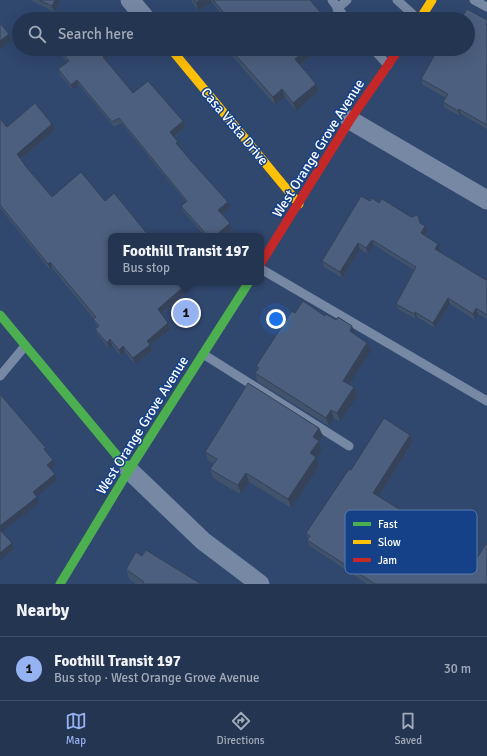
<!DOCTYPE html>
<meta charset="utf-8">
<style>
:root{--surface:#243552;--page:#30405c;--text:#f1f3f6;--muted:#a3abb8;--line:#415069;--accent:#95b2f1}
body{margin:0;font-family:Signika,sans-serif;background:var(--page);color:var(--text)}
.you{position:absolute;left:276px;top:319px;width:14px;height:14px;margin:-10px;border:3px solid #fff;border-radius:50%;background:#1a73e8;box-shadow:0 0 0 6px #1a73e833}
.badge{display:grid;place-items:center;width:26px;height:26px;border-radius:50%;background:var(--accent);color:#111;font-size:13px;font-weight:700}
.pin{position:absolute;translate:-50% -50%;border:2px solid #fff;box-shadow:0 1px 4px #0006}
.popup{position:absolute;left:108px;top:233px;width:156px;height:52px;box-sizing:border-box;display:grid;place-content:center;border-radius:8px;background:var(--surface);filter:drop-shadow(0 1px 3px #0005);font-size:13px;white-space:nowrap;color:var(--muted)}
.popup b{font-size:15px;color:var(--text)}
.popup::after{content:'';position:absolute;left:50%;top:100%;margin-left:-8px;border:8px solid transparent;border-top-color:var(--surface)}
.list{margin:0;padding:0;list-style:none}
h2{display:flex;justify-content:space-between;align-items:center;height:52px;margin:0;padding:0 16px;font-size:17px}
h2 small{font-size:13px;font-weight:400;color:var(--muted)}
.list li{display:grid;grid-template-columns:26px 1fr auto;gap:12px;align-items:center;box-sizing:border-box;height:64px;padding:0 16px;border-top:1px solid var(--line)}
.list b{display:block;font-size:15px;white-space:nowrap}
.list p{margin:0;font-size:13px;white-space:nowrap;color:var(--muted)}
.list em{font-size:13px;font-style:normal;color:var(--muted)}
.icon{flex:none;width:22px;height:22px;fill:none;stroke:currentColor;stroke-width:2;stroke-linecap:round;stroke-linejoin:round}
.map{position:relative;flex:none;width:487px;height:584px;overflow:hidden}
.search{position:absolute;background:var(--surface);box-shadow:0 4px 16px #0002;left:12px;right:12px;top:12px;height:44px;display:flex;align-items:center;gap:10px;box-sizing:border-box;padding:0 14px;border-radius:22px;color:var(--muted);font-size:15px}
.sheet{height:116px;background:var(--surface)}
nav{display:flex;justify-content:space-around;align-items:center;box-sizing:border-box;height:56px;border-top:1px solid var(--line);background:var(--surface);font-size:11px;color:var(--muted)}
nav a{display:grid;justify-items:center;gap:2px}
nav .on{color:var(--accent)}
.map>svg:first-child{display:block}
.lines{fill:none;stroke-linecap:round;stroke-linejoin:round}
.lane{stroke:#7688a4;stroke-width:9}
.street{stroke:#7688a4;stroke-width:19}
.fast{stroke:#4caf50;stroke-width:9}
.slow{stroke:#ffc107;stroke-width:9}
.jam{stroke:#c62828;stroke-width:9}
.wall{fill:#41526c}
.shaded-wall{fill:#354258}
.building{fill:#4c5f7e;stroke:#354258}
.labels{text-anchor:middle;stroke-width:3;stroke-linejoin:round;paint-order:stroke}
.street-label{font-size:14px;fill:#fff;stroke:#154189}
.key{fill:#154189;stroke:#5b7aac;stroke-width:1}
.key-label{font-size:11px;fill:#fff}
</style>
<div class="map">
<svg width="487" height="584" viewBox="0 0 487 584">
<rect width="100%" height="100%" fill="#30476e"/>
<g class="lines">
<path class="lane" d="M 332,0 L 346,19
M 397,0 L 418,19
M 474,0 L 487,7
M 337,9 L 347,0
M 373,49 L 388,65
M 261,269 L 487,401
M 203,354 L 349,446
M 0,376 L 25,346"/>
<path class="street" d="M 130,0 L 146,19
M 350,120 L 487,200
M 129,470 L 203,541 L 260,584"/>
<path class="fast" d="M 0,315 L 129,470
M 60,584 L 129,470 L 249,282"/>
<path class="slow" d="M 420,19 L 432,0
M 171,49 L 299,204"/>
<path class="jam" d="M 261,263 L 350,120 L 399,49"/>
</g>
<path class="wall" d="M 32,0 L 60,0 L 54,12 L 32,1 Z
M 191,0 L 310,0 L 326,19 L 225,19 L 212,2 L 198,11 Z
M 487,20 L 487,129 L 461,114 L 460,116 L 445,108 L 443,102 L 446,98 L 423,85 L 421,79 Z
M 56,49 L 101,49 L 108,60 L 107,61 L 133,93 L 183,121 L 185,127 L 174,137 L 178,142 L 180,148 L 230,207 L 222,214 L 230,223 L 232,229 L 223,236 L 205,236 L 183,211 L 181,206 L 186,202 L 121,123 L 114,127 L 79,85 L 73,90 L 60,75 L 58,69 L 67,62 Z
M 226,49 L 319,49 L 300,65 L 319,91 L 296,111 L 285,97 L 275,105 Z
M 0,119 L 7,127 L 55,130 L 21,159 L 27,168 L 52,197 L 111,236 L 198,282 L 162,314 L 171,329 L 150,345 L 152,351 L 135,364 L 125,352 L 121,356 L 112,345 L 109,349 L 98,335 L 95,329 L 97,328 L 96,325 L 93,319 L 94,319 L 52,268 L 50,270 L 0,208 Z
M 370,201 L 421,223 L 427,231 L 425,236 L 440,250 L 439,252 L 486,280 L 487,277 L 487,319 L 478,314 L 475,320 L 450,304 L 435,328 L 417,317 L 416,319 L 398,309 L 396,304 L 414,270 L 374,245 L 368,254 L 360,249 L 342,278 L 324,267 L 322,261 Z
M 295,313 L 325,316 L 336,320 L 356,335 L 371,351 L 349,384 L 354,387 L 357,396 L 340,422 L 334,418 L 329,426 L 258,382 L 255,373 L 257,369 L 256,366 Z
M 319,428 L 323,436 L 319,442 L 322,450 L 316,458 L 319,466 L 291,508 L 249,482 L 241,494 L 231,489 L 213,478 L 210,469 L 214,464 L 208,460 L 205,452 Z
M 410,435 L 413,441 L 378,496 L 449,542 L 447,546 L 487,584 L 367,584 L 310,546 L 307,540 L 308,539 L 306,533 L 351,470 Z
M 142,556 L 201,584 L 136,584 L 129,579 L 126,569 Z"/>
<path class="shaded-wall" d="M 55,0 L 60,0 L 54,12 L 52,6 Z
M 200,0 L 211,0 L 212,2 L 198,11 L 196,3 Z
M 9,34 L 11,40 L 0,49 L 0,41 Z
M 307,49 L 319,49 L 297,67 L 295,59 Z
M 106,55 L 108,60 L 105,62 L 103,57 Z
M 77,80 L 79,85 L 73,90 L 71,85 Z
M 316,84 L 319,91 L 296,111 L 293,103 Z
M 282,89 L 285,97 L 275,105 L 273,97 Z
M 459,109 L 461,114 L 460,116 L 458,111 Z
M 183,121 L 185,127 L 172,138 L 170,132 Z
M 52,124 L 55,130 L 19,160 L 17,154 Z
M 178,142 L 180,148 L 178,149 L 176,143 Z
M 228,202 L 230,207 L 220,216 L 218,210 Z
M 230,223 L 232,229 L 223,236 L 215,236 Z
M 425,226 L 427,231 L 423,239 L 421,233 Z
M 372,240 L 374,245 L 368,254 L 366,248 Z
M 358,243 L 360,249 L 342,278 L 340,272 Z
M 438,244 L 440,250 L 437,255 L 435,249 Z
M 50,262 L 52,268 L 50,270 L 48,264 Z
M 189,282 L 198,282 L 160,315 L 158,309 Z
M 448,298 L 450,304 L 435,328 L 433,323 Z
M 476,308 L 478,314 L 475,320 L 473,314 Z
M 415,312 L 417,317 L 416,319 L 414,314 Z
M 168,323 L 171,329 L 150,345 L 152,351 L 135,364 L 133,358 L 147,341 Z
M 352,326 L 356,335 L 350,331 Z
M 110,339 L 112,345 L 109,349 L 107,343 Z
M 367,343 L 371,351 L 346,389 L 343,381 Z
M 123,346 L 125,352 L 121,356 L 119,350 Z
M 354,387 L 357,396 L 340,422 L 337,413 Z
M 331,410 L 334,418 L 329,426 L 326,418 Z
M 319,428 L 323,436 L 319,442 L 322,450 L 316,458 L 319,466 L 291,508 L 288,499 L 310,453 L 313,437 Z
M 410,435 L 413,441 L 376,500 L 373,493 Z
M 53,460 L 55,465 L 49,470 L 47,465 Z
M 246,473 L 249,482 L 241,494 L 238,485 Z
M 55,474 L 57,480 L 35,498 L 33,492 Z
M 37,497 L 39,503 L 0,533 L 0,526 Z
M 447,536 L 449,542 L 445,549 L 442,543 Z
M 12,543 L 14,549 L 0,560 L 0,553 Z"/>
<path class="building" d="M 39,0 L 55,0 L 52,6 Z
M 194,0 L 200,0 L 196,3 Z
M 213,0 L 310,0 L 326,19 L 229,19 Z
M 467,9 L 487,20 L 487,23 L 486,25 L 487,25 L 487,125 L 459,109 L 458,111 L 443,102 L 448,94 L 421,79 L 438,49 L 468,49 L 468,19 L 461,19 Z
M 62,11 L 68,19 L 51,19 Z
M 0,23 L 9,34 L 0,41 Z
M 59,49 L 101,49 L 106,55 L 103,57 L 133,93 L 148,81 L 183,121 L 170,132 L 178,142 L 176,143 L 192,162 L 228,202 L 218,210 L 230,223 L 215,236 L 208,236 L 181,206 L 187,201 L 119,118 L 112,122 L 77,80 L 71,85 L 58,69 L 69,61 Z
M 230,49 L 307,49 L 295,59 L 316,84 L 293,103 L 282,89 L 273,97 Z
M 35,103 L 52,124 L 17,154 L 27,168 L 52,197 L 81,172 L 105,201 L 114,193 L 149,236 L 111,236 L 111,282 L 189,282 L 158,309 L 168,323 L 147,341 L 150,345 L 133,358 L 123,346 L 119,350 L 110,339 L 107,343 L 95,329 L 99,326 L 93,319 L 96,317 L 50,262 L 48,264 L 0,205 L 0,119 L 7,127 Z
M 361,196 L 370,201 L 372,198 L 379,203 L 382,199 L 411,217 L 418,215 L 420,223 L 425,226 L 421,233 L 438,244 L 435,249 L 486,280 L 487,277 L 487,315 L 476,308 L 473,314 L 448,298 L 433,323 L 415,312 L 414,314 L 396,304 L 416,267 L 372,240 L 366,248 L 358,243 L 340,272 L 322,261 Z
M 303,301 L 325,316 L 326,314 L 336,320 L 338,317 L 352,326 L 350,331 L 367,343 L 343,381 L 354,387 L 337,413 L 331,410 L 326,418 L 255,373 L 259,368 L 256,366 L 292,311 L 295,313 Z
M 248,383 L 319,428 L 313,437 L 319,441 L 310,453 L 316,457 L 288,499 L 246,473 L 238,485 L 228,480 L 210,469 L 217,459 L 205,452 Z
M 0,394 L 46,448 L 44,449 L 53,460 L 47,465 L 55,474 L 33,492 L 37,497 L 0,526 Z
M 384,418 L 410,435 L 373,493 L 430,528 L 431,526 L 447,536 L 442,543 L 474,563 L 487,542 L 487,584 L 375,584 L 307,540 L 310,536 L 306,533 L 349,469 L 351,470 Z
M 0,530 L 12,543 L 0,553 Z
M 146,550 L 201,584 L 142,584 L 144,582 L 126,569 L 136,552 L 142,556 Z"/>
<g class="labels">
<g class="street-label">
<text transform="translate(235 126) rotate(50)" y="5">Casa Vista Drive</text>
<text transform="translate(318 148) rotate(-58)" y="5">West Orange Grove Avenue</text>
<text transform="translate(142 425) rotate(-58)" y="5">West Orange Grove Avenue</text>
</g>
</g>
<rect x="345" y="510" width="132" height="64" rx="6" class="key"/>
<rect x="353" y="522" width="18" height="4" fill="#4caf50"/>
<rect x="353" y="540" width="18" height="4" fill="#ffc107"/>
<rect x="353" y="558" width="18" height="4" fill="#c62828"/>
<g class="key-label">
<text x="378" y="528">Fast</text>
<text x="378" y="546">Slow</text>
<text x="378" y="564">Jam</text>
</g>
</svg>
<div class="you"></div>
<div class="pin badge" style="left:186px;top:313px">1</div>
<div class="popup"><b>Foothill Transit 197</b>Bus stop</div>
<div class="search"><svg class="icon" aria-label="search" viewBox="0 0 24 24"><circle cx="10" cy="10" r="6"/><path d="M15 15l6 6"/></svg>Search here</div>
</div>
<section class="sheet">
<h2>Nearby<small></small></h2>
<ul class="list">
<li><span class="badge">1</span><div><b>Foothill Transit 197</b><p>Bus stop · West Orange Grove Avenue</p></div><em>30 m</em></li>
</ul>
</section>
<nav>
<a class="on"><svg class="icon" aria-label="map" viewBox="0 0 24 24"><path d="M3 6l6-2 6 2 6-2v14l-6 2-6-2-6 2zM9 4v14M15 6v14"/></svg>Map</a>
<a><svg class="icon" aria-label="directions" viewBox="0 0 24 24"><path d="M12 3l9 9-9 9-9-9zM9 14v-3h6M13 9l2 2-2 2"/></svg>Directions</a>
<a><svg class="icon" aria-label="saved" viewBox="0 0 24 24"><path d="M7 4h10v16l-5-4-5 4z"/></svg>Saved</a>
</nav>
